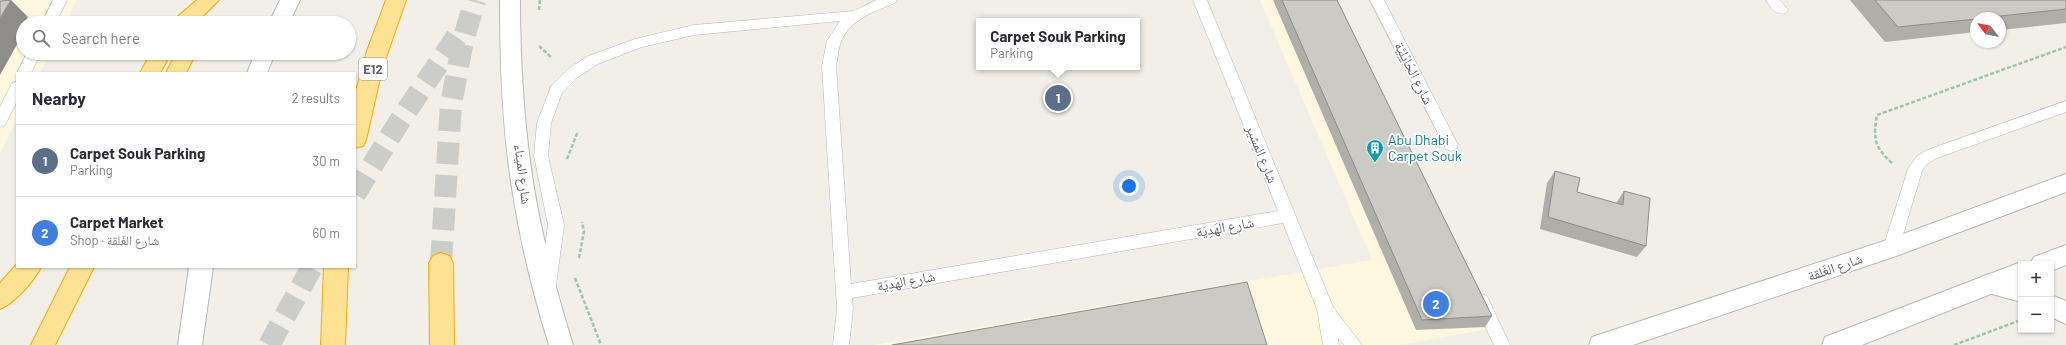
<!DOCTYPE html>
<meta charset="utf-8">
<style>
:root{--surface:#fff;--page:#f2f2f3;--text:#2b2b33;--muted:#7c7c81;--line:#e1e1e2;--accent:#ea4335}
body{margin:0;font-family:Barlow,"Noto Naskh Arabic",sans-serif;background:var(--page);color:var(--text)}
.controls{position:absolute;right:12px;bottom:12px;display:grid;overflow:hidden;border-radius:0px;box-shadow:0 1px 3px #0004}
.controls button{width:36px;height:36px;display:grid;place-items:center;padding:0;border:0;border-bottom:1px solid var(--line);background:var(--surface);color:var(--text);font:20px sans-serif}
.compass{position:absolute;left:1970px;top:12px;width:36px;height:36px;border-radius:50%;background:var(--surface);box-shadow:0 1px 3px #0004;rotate:302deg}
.you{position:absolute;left:1129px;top:186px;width:14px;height:14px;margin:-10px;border:3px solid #fff;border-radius:50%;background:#1a73e8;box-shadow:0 0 0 6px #1a73e833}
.badge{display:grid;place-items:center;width:26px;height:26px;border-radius:50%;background:var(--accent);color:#fff;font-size:13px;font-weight:700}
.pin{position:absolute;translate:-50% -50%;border:2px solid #fff;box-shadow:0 1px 4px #0006}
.popup{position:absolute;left:976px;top:18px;width:164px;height:52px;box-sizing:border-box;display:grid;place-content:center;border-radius:0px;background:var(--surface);filter:drop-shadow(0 1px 3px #0005);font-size:13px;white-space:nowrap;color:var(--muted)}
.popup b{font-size:15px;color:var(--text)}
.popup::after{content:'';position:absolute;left:50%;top:100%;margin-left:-8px;border:8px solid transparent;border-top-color:var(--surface)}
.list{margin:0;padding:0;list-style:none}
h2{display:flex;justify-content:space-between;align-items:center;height:52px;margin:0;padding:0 16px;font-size:17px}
h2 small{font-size:13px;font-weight:400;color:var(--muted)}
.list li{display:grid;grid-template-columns:26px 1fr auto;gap:12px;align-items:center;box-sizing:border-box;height:72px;padding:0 16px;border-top:1px solid var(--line)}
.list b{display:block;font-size:15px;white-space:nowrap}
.list p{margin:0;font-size:13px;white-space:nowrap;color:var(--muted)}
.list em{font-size:13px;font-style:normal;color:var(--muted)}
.icon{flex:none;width:22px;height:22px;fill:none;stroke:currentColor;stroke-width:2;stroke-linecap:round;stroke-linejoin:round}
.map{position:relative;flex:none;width:2066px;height:345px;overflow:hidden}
.search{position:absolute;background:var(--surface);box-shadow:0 1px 3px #0004;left:16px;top:16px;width:340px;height:44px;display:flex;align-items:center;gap:10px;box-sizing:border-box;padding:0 14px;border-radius:22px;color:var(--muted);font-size:15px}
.panel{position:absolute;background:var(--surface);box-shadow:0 1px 3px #0004;left:16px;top:72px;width:340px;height:196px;border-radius:0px}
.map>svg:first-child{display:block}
.commercial{fill:#fef7e0}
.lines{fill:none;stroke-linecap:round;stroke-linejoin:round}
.motorway-tunnel{stroke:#ccccc8;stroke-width:22;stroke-dasharray:22 11;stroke-linecap:butt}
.service-casing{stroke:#b5b8bc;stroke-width:1}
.tertiary-casing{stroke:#b5b8bc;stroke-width:2}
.secondary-casing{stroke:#b6babf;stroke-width:2}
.motorway-casing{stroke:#f9ab00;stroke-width:2}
.path{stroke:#9cc7a9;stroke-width:2.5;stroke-dasharray:4 2;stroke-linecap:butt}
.service{fill:#fff;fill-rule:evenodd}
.tertiary{fill:#fff;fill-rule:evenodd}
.secondary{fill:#fff;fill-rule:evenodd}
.motorway{fill:#fde293;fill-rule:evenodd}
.wall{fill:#afaea9}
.shaded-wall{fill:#8f8d8a}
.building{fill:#cccac5;stroke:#8f8d8a}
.labels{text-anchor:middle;stroke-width:3.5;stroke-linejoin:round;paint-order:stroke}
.shield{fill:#fff;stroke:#8f9295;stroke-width:1}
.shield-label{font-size:13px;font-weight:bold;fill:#5f6368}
.street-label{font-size:14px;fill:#5f6368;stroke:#fff}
.culture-label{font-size:14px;fill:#0d838f;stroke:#fff;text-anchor:start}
</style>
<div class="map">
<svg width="2066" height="345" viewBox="0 0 2066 345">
<rect width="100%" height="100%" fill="#f1efe8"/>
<path class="commercial" d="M 0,0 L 77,0 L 66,23 L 23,23 L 23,53 L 50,53 L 40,73 L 17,73 L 17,119 L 0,153 Z
M 1260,0 L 1335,0 L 1494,328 L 1400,345 L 874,345 L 1372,260 Z"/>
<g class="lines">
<path class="motorway-tunnel" d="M 355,194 L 399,122 L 462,29
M 441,263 L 451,104 L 463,41 L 475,0
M 269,345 L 312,267"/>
<g class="service-casing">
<path id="service" d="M 53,0 L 67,0 L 56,23 L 42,23 Z
M 876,0 L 897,0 L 895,3 C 875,11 849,20 841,42 C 838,49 838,58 836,66 L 851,284 L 1278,211 L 1193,0 L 1207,0 L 1333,307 L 1362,345 L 1344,345 L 1338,338 L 1339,345 L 1323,345 L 1317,309 L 1283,223 L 852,298 L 853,309 L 849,345 L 833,345 L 837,309 L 822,66 L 827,41 L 840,21 L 694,35 L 642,47 L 598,64 L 578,77 L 562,93 L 551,123 L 548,156 L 564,225 L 556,285 L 554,290 L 548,292 L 542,290 L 540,285 L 548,225 L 534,156 L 537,123 L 551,86 L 568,69 L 588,56 L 635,39 L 694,25 L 854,11 Z
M 1370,0 L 1384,0 L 1458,145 L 1456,149 L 1451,151 L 1446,149 Z
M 1766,0 L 1780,0 L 1788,10 L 1786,13 C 1776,16 1771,8 1766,0 Z
M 27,53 L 41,53 L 31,73 L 17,73 Z
M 17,82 L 17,101 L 5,125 L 0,127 L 0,107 L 12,83 Z
M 2066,101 L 2066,112 L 1937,158 L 1927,164 L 1922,171 L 1899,248 L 1897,253 L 1891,255 L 1885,253 L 1883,248 L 1908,169 L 1917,156 L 1927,150 Z
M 1481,294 L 1487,296 L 1510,345 L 1494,345 L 1473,301 L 1475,296 Z"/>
</g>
<g class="tertiary-casing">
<path id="tertiary" d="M 280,0 L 300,0 L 289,23 L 269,23 Z
M 500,0 L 520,0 C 520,62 524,127 534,188 C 543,241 557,294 573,345 L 549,345 C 533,294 520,241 512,188 C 502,126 500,63 500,0 Z
M 255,53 L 275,53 L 267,73 L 247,73 Z
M 189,267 L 213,267 L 202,345 L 178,345 Z
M 1989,274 L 2021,282 L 2021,302 L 1981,291 L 1977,284 L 1981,277 Z
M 2051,295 L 2066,301 L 2066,324 L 2051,317 Z"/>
</g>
<g class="secondary-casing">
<path id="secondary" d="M 2066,174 L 2066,192 L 1899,255 L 1633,345 L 1589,345 L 1592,337 L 1601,334 L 1887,240 Z
M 2066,245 L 2066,265 L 2051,271 L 2051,264 L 2030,264 L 2034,257 Z
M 2021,262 L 2027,264 L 2021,264 L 2021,282 L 1862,345 L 1822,345 L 1825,337 Z"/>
</g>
<g class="motorway-casing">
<path id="motorway" d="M 197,0 L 219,0 L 196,23 L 173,23 L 176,18 Z
M 386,0 L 406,0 L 382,69 L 366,140 L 363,146 L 355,148 L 355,94 L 367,51 Z
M 151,53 L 171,53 L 160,73 L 140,73 Z
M 176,53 L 196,53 L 186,73 L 166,73 Z
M 441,253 L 449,256 L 453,263 L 454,345 L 430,345 L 429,263 L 433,256 Z
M 17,264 L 17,267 L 41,267 C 34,281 14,304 0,309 L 0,283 Z
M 70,267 L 94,267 L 55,345 L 31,345 Z
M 324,267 L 348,267 L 345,345 L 321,345 Z"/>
</g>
<path class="path" d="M 539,10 L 540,0
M 539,46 L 552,58
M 567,159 L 578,131
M 1892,163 C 1874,147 1873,138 1877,115 L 2066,47
M 579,258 L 584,231 L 582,222
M 575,278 L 601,345
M 1954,345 L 2021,320"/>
<use href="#service" class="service"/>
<use href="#tertiary" class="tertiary"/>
<use href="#secondary" class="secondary"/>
<use href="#motorway" class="motorway"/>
</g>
<path class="wall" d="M 1273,0 L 1337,0 L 1492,316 L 1485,327 L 1416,330 Z
M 1850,0 L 2066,0 L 2066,23 L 2000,30 L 2000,18 L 1976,18 L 1976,32 L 1885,42 Z
M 1555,171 L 1577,192 L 1616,203 L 1624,191 L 1646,246 L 1637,257 L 1540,229 L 1547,183 Z"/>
<path class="shaded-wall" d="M 11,0 L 28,17 L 24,23 L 23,23 L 23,25 L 16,36 L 20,39 L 0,75 L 0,18 Z"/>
<path class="building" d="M 11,0 L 0,18 L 0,1 Z
M 1282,0 L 1337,0 L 1492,316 L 1422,320 Z
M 1875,0 L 2066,0 L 2066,9 L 1981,18 L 1976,18 L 1976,19 L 1898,27 Z
M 1555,171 L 1580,178 L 1577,192 L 1623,205 L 1624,191 L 1650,198 L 1646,246 L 1548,217 Z
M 1247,282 L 1267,345 L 892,345 Z"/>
<defs>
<g id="building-pin" transform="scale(0.9)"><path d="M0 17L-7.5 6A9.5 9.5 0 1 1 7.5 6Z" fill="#0f9aa8" stroke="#fff"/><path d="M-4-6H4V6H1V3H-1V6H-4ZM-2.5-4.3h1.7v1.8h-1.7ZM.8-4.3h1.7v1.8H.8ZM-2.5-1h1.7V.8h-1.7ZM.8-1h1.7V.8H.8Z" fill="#fff"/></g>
</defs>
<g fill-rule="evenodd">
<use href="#building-pin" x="1375" y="148"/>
</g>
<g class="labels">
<rect class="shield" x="359" y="58" width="28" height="22" rx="3"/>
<g class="shield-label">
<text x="373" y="74">E12</text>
</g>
<g class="street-label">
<text transform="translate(1414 73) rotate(63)" y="5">شارع الحَايْلِيَّة</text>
<text transform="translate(1262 154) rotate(68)" y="5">شارع المِشِير</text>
<text transform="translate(523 174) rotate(83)" y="5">شارع الميناء</text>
<text transform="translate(1225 227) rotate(-10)" y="5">شارع الهَدِيَة</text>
<text transform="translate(1835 267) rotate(-19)" y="5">شارع الغَلقة</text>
<text transform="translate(906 281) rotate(-10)" y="5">شارع الهَدِيَة</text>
</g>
<g class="culture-label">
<text x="1388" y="145">Abu Dhabi<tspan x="1388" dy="16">Carpet Souk</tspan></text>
</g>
</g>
</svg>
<div class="controls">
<button>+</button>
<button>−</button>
</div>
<svg class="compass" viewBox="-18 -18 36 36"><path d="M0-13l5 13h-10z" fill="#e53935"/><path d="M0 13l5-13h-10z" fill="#7c7c81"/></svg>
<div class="you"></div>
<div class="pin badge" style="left:1058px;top:98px;background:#5c6f8a">1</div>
<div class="popup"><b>Carpet Souk Parking</b>Parking</div>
<div class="pin badge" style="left:1436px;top:304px;background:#3f7fe0">2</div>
<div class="search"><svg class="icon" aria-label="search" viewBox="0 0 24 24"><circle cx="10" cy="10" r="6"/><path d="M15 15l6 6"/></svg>Search here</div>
<section class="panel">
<h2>Nearby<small>2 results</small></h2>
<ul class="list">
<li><span class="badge" style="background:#5c6f8a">1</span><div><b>Carpet Souk Parking</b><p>Parking</p></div><em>30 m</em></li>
<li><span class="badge" style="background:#3f7fe0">2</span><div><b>Carpet Market</b><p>Shop · شارع الغَلقة</p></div><em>60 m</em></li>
</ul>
</section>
</div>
